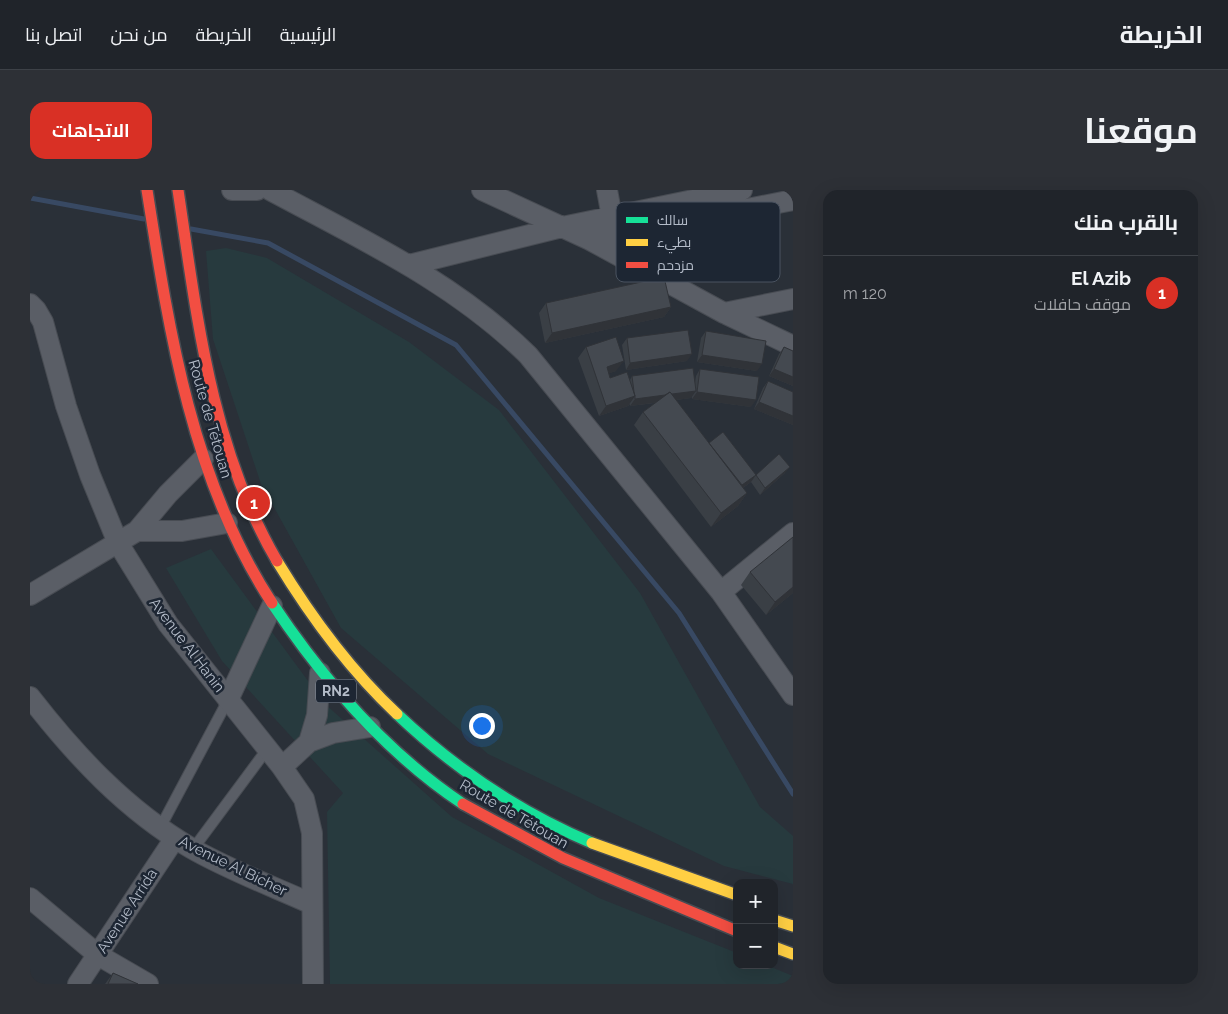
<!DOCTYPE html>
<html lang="ar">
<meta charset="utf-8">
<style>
:root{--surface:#20242a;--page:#2d3036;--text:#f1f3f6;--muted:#a2a4a8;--line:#3d4147;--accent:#d93025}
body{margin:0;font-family:Raleway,Cairo,sans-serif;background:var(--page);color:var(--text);direction:rtl}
.controls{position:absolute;right:15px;bottom:15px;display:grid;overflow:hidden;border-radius:10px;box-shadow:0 5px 20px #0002}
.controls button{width:45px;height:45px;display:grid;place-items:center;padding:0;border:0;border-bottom:1px solid var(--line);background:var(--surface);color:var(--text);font:25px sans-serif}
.you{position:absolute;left:451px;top:535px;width:18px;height:18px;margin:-12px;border:4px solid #fff;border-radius:50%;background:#1a73e8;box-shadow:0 0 0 8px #1a73e833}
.badge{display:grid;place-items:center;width:32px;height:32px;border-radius:50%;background:var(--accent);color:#fff;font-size:16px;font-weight:700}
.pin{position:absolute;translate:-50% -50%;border:2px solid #fff;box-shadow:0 1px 5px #0006}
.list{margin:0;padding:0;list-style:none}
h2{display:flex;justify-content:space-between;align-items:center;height:65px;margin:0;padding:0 20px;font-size:21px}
h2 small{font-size:16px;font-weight:400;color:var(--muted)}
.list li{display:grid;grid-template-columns:32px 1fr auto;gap:15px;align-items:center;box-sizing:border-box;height:75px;padding:0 20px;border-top:1px solid var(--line)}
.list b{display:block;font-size:19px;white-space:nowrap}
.list p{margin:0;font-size:16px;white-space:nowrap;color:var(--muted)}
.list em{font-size:16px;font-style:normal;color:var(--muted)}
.map{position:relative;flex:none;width:763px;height:794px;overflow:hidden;direction:ltr;border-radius:15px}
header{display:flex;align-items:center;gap:30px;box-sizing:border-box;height:70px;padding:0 25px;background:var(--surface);border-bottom:1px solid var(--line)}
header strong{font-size:24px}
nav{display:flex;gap:28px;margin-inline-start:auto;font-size:18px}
.intro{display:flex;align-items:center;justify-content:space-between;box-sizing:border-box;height:120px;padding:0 30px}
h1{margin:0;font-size:35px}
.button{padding:12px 22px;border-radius:15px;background:var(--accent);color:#fff;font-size:18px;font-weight:700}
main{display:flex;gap:30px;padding:0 30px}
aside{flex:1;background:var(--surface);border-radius:15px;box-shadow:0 5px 20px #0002}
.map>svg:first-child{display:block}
.green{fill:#273a3e}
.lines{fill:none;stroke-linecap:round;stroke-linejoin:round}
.stream{stroke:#384963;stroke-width:5}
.lane-casing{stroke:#484c53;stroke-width:12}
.street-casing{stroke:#484c53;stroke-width:22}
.fast-casing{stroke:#474c53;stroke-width:14}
.slow-casing{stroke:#474c53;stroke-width:14}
.jam-casing{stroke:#474c53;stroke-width:14}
.lane{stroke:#5a5e66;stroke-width:10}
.street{stroke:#5a5e66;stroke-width:20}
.fast{stroke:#16e098;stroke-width:11}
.slow{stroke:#ffcf43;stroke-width:11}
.jam{stroke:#f24e42;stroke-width:11}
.wall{fill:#3a3f45}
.shaded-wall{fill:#303338}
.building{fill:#444950;stroke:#303338}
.labels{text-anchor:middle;stroke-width:5;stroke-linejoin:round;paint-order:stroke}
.shield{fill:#1d2633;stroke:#878f9c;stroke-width:1}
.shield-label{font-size:14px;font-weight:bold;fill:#b4bcc9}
.street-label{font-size:15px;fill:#b4bcc9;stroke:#1d2633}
.key{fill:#1d2633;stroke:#4a5360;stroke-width:1}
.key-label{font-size:14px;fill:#b4bcc9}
</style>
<header>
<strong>الخريطة</strong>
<nav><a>الرئيسية</a><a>الخريطة</a><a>من نحن</a><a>اتصل بنا</a></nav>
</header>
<div class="intro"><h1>موقعنا</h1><a class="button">الاتجاهات</a></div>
<main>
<aside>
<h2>بالقرب منك<small></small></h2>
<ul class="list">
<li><span class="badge">1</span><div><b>El Azib</b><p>موقف حافلات</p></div><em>120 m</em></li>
</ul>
</aside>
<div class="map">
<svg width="763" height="794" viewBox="0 0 763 794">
<rect width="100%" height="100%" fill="#2a3038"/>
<path class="green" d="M 196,58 L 237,68 L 379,152 L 469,220 L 610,403 L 730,617 L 763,646 L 763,694 L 694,676 L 458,564 L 311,438 L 231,294 L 183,149 L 176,61 Z
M 181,359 L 295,514 L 422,627 L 569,708 L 707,763 L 707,775 L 736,775 L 763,786 L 763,794 L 300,794 L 297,622 L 313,603 L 192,471 L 136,378 Z"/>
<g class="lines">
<path class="stream" d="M 0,8 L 114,29
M 161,39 L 238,53 L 426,155 L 649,423 L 763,604"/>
<g class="lane-casing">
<path id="lane" d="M 130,638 L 198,510
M 163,659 L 238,558"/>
</g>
<g class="street-casing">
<path id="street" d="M 202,0 L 227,0
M 240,0 C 331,49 424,92 498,165 L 691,402 L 763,505
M 452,0 L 560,50 L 694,123 L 763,156
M 577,0 L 582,27
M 560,50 L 763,10
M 379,75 L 532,37 L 712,0
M 0,114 L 6,120 L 13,132 L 36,216 L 60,285 L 88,353 L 138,434 L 252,577 L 274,609 L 282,643 L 283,794
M 694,123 L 763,109
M 107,341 L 152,341 L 197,333
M 691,402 L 763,343
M 0,405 L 107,341 L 138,304 L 173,269
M 0,507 C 45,565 96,620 161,658 C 199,680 242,696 282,714
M 198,510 L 242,416
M 279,552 L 287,525 L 290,483
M 252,577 L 279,552 L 303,543 L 340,537
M 0,708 L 68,765 L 118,794
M 48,794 L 145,648"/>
</g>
<g class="fast-casing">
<path id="fast" d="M 242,413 C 294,491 355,562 433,614
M 367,524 C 425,579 489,622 562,653"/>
</g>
<g class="slow-casing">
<path id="slow" d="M 247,371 C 281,427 319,479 367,524
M 562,653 L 707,705
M 744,730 L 763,736
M 744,757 L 763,764"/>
</g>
<g class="jam-casing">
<path id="jam" d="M 117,0 C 139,141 162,291 242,413
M 148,0 C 167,127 181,258 247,371
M 433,614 L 533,668 L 707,741"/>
</g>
<use href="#lane" class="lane"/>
<use href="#street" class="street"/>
<use href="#fast" class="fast"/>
<use href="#slow" class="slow"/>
<use href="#jam" class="jam"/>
</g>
<path class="wall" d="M 516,113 L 641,117 L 634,127 L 515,153 L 509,123 Z
M 676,141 L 727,181 L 667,172 L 671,148 Z
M 597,148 L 657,171 L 596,180 L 592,155 Z
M 556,157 L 586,181 L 579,183 L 580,188 L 600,190 L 602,186 L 665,192 L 666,186 L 670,179 L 721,217 L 662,209 L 662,206 L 661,208 L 646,210 L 679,253 L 726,285 L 755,283 L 730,305 L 721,292 L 713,298 L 717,303 L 708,316 L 681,337 L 604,235 L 613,222 L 625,213 L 600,216 L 600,214 L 598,216 L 569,226 L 548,168 Z
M 754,157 L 763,161 L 763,196 L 739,186 L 749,164 Z
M 738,191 L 763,202 L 763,235 L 724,219 L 733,198 Z
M 720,382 L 763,403 L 736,425 L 711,395 Z
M 83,783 L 108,794 L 75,794 Z"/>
<path class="shaded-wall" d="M 641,117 L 634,127 L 515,153 L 522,143 Z
M 662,164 L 657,171 L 596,180 L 600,173 Z
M 672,165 L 732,174 L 727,181 L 667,172 Z
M 594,171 L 586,181 L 569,187 L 577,177 Z
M 744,179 L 763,187 L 763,196 L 739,186 Z
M 666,201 L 661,208 L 600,216 L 605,209 Z
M 667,202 L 726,210 L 721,217 L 662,209 Z
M 605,206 L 598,216 L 569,226 L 576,216 Z
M 729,212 L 763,226 L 763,235 L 724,219 Z
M 760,277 L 755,283 L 730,305 L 735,298 Z
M 726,285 L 721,292 L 707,302 L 712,295 Z
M 717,303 L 708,316 L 681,337 L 691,323 Z
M 763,397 L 763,403 L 736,425 L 745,412 Z"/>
<path class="building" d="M 634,87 L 641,117 L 522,143 L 516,113 Z
M 658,140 L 662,164 L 600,173 L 597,148 Z
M 676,141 L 736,151 L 732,174 L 672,165 Z
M 586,147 L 594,171 L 577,177 L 580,188 L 597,182 L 605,206 L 576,216 L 556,157 Z
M 754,157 L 763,161 L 763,187 L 744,179 Z
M 663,178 L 666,201 L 642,204 L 640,202 L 635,205 L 605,209 L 605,206 L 604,202 L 602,186 Z
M 670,179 L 729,187 L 726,210 L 667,202 Z
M 738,191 L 763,202 L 763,226 L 729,212 Z
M 640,202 L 717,303 L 691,323 L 613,222 Z
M 693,242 L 726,285 L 712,295 L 679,253 Z
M 749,264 L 760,277 L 735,298 L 726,285 Z
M 763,347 L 763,397 L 745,412 L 720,382 Z
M 83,783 L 108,794 L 78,794 Z"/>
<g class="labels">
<rect class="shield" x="286" y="489.5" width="40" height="23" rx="4"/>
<g class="shield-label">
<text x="306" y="506">RN2</text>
</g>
<g class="street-label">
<text transform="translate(180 229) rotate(74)" y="5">Route de Tétouan</text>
<text transform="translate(157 455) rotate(53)" y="5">Avenue Al Hanin</text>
<text transform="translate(484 624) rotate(30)" y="5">Route de Tétouan</text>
<text transform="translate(203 676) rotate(26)" y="5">Avenue Al Bicher</text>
<text transform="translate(97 721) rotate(-57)" y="5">Avenue Arrida</text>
</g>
</g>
<rect x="586" y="12" width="164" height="80" rx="8" class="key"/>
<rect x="596" y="27" width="22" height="6" fill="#16e098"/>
<rect x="596" y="49" width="22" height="7" fill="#ffcf43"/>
<rect x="596" y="72" width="22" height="6" fill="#f24e42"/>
<g class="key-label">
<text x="627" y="35">سالك</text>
<text x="627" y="57">بطيء</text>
<text x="627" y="80">مزدحم</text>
</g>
</svg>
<div class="controls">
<button>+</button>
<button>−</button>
</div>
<div class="you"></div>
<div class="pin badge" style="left:224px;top:313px">1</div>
</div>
</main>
